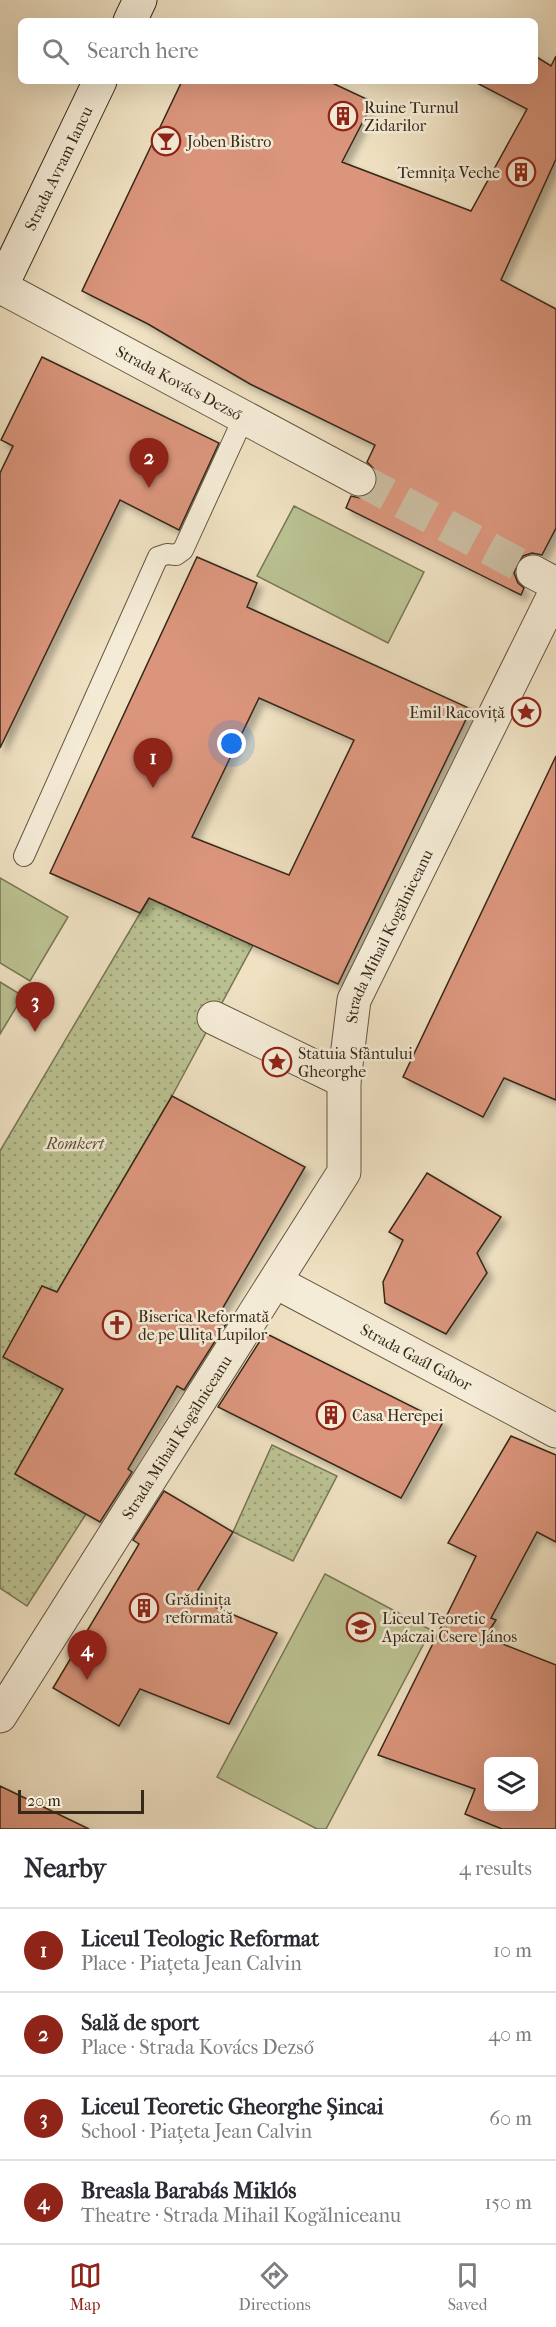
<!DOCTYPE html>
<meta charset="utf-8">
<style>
:root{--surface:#fff;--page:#f7f7f7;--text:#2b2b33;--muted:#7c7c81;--line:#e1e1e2;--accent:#8f2418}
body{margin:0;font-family:"IM FELL French Canon",serif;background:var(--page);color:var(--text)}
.controls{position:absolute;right:18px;bottom:18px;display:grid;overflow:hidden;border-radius:9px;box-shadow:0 6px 24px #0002}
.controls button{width:54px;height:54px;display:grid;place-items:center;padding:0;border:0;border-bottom:2px solid var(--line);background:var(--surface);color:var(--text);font:30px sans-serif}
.scale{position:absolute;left:18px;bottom:15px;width:126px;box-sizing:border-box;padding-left:6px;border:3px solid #372919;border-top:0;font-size:16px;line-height:21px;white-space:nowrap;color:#372919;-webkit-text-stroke:4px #f5ecd7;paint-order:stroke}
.you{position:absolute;left:232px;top:744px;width:21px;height:21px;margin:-15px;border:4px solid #fff;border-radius:50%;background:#1a73e8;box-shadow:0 0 0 9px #1a73e833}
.badge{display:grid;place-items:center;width:39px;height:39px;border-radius:50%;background:var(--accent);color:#fff;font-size:20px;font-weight:700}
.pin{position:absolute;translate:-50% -50px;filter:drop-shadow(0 2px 3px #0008)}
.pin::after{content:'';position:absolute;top:32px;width:21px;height:18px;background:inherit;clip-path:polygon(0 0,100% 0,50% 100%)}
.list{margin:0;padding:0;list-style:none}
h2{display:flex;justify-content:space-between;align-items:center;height:78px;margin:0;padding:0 24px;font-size:26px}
h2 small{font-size:20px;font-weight:400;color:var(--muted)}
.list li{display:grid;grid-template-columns:39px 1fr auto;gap:18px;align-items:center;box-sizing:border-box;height:84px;padding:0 24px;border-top:2px solid var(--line)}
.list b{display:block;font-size:22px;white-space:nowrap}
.list p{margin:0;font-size:20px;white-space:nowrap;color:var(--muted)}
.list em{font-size:20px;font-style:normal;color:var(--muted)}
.icon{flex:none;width:33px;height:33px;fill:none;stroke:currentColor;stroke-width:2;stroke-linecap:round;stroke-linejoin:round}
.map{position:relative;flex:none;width:556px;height:1829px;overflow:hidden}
.search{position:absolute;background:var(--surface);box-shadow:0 6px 24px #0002;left:18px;right:18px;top:18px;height:66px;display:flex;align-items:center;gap:15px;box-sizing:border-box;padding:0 21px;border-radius:9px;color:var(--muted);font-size:22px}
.sheet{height:414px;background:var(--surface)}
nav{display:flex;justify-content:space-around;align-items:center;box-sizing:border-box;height:84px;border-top:2px solid var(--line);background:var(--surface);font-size:16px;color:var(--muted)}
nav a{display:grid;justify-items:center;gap:3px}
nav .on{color:var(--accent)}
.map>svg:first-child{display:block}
.grass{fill:url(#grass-dots);stroke:#797656;stroke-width:1.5}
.park{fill:#bbc292;stroke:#797656;stroke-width:1.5}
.building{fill:#da957c;stroke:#372919;stroke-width:1.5;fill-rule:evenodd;filter:url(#shadow)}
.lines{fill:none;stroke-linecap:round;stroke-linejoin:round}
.street-tunnel{stroke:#cabca0;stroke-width:33;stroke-dasharray:33 16;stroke-linecap:butt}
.lane-casing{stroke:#655743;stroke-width:22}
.street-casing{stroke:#655743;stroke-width:35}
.secondary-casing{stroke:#372919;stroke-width:35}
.lane{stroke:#f5ecd7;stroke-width:20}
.street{stroke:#f5ecd7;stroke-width:33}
.secondary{stroke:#f5ecd7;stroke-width:33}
.labels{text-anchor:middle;stroke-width:5;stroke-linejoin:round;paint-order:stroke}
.poi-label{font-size:16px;fill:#372919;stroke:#f5ecd7;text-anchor:start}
.street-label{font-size:16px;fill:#372919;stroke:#f5ecd7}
.park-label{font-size:16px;font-style:italic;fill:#584f37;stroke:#f5ecd7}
</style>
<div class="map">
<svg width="556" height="1829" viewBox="0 0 556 1829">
<defs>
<pattern id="grass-dots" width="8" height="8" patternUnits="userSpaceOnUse" patternTransform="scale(1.5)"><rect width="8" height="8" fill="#bbc292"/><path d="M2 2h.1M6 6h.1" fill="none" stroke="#999e76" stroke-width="1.8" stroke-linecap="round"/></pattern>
<filter id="shadow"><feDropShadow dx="5.5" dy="5.5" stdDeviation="3" flood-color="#0004"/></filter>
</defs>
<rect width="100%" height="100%" fill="#efe1c2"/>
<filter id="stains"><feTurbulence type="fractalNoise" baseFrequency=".00333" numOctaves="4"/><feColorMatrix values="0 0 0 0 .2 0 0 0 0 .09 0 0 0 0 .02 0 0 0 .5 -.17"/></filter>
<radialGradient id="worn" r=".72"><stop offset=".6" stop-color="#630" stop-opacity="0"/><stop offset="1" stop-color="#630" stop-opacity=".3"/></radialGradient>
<path class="grass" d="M 149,898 L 253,945 L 172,1096 L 57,1292 L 42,1286 L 63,1389 L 15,1474 L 86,1514 L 27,1606 L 0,1588 L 0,1151 Z
M 272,1445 L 337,1476 L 293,1561 L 233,1532 Z"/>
<path class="park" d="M 294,506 L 424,572 L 388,643 L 257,576 Z
M 0,878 L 68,917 L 30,981 L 0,963 Z
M 0,982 L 23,996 L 0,1034 Z
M 325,1574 L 431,1630 L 326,1829 L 317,1829 L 217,1777 Z"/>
<path class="building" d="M 535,56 L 551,66 L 556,56 L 556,159 L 501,280 L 556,309 L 556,528 L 542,555 L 532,553 L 523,556 L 517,563 L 514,573 L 518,583 L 524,588 L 521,595 L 346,508 L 351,496 L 360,498 L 368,495 L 376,487 L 378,479 L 375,470 L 367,462 L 375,445 L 250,384 L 148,324 L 82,291 L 182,81 L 328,81 L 373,102 L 342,162 L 471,211 L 527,109 L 475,82 L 535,81 Z
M 42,357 L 219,443 L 179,530 L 120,500 L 0,748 L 0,473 L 13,446 L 1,440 Z
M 197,557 L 257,583 L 247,607 L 471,709 L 338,984 L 149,898 L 140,913 L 50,873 ZM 259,698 L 354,740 L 289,875 L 192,837 Z
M 556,756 L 556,1100 L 504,1078 L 483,1117 L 403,1077 Z
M 172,1096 L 305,1167 L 221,1311 L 231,1316 L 184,1390 L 177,1386 L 128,1469 L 132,1472 L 100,1522 L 15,1474 L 63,1389 L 3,1357 L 42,1286 L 57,1292 Z
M 427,1173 L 501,1217 L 477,1253 L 487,1273 L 446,1334 L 385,1303 L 383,1282 L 403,1240 L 389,1232 Z
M 265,1333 L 443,1422 L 401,1498 L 218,1407 Z
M 511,1436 L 556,1455 L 556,1542 L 537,1532 L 491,1618 L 496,1620 L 485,1637 L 556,1665 L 556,1829 L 502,1829 L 465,1814 L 475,1789 L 378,1755 L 476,1556 L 448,1543 ZM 489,1761 L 534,1761 L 534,1806 L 489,1806 Z
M 164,1491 L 233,1532 L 193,1598 L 277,1633 L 229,1724 L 140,1689 L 119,1726 L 53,1688 L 139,1544 L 133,1540 Z
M 0,1786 L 89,1829 L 0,1829 Z"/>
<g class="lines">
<path class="street-tunnel" d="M 359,479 L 533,572"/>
<g class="lane-casing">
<path id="lane" d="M 24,856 L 158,557 L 167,554 L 176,555 L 183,550 L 243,419"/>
</g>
<g class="street-casing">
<g id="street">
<path id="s1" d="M 1,287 L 359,479"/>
<path d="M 533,572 L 556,584"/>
<path d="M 214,1018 L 344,1081"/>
<path id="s2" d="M 276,1282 L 556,1431"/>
<path id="s3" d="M 0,1716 L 344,1172 L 344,1081 L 354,1000 L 556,591"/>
</g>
</g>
<g class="secondary-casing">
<g id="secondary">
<path d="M 130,21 L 140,0"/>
<path id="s4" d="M 0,289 L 100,81"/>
</g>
</g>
<use href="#lane" class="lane"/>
<use href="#street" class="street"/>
<use href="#secondary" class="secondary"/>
</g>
<defs>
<g id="building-ring" transform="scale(1.5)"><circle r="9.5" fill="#f5ecd7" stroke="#8f2418" stroke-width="1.5"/><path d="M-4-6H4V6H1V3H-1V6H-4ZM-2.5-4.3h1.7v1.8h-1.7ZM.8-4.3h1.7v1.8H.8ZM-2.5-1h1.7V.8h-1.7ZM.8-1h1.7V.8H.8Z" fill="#8f2418"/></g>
<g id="bar-ring" transform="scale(1.5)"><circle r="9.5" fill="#f5ecd7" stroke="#8f2418" stroke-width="1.5"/><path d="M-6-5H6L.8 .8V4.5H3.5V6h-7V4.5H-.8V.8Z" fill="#8f2418"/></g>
<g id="sight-ring" transform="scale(1.5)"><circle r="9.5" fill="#f5ecd7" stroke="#8f2418" stroke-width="1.5"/><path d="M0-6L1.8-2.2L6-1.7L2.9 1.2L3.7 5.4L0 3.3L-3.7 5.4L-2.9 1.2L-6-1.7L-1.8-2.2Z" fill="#8f2418"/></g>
<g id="church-ring" transform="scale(1.5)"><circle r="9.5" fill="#f5ecd7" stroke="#8f2418" stroke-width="1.5"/><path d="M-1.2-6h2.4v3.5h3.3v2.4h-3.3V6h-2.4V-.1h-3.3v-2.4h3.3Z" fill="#8f2418"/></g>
<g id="school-ring" transform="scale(1.5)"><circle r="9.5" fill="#f5ecd7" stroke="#8f2418" stroke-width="1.5"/><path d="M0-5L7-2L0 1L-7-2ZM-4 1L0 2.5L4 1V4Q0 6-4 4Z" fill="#8f2418"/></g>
</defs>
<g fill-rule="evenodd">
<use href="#building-ring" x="343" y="116"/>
<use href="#bar-ring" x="166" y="141"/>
<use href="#building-ring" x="521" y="172"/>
<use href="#sight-ring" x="526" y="712"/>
<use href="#sight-ring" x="277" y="1062"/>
<use href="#church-ring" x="117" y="1325"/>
<use href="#building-ring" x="331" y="1415"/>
<use href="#building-ring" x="144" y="1608"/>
<use href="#school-ring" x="361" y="1627"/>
</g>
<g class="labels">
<g class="poi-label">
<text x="364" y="113">Ruine Turnul<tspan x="364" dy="18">Zidarilor</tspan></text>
<text x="187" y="147">Joben Bistro</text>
<text x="500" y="178" text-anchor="end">Temnița Veche</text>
<text x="505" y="718" text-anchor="end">Emil Racoviță</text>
<text x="298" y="1059">Statuia Sfântului<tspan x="298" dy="18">Gheorghe</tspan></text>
<text x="138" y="1322">Biserica Reformată<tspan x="138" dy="18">de pe Ulița Lupilor</tspan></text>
<text x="352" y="1421">Casa Herepei</text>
<text x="165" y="1605">Grădinița<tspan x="165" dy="18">reformată</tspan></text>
<text x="382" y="1624">Liceul Teoretic<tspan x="382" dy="18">Apáczai Csere János</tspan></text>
</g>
<g class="street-label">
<text dy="6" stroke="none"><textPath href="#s4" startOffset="134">Strada Avram Iancu</textPath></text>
<text dy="6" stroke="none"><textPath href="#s1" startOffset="202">Strada Kovács Dezső</textPath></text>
<text dy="6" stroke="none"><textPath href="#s3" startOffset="888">Strada Mihail Kogălniceanu</textPath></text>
<text dy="6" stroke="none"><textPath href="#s2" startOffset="159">Strada Gaál Gábor</textPath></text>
<text dy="6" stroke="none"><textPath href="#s3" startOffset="330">Strada Mihail Kogălniceanu</textPath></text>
</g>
<g class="park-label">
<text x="75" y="1149">Romkert</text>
</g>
</g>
<rect width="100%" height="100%" filter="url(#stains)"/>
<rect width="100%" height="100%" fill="url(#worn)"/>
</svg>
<div class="controls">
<button><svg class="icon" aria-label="layers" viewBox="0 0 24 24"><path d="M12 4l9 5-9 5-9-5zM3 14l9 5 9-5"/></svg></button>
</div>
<div class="scale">20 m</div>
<div class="you"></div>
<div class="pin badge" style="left:153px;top:788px">1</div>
<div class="pin badge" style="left:149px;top:488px">2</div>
<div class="pin badge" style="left:35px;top:1032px">3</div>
<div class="pin badge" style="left:87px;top:1680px">4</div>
<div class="search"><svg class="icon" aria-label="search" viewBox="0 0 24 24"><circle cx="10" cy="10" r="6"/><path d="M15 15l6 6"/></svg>Search here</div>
</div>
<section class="sheet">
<h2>Nearby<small>4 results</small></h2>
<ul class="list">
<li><span class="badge">1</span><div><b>Liceul Teologic Reformat</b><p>Place · Piațeta Jean Calvin</p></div><em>10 m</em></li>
<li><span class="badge">2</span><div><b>Sală de sport</b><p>Place · Strada Kovács Dezső</p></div><em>40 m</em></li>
<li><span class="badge">3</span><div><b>Liceul Teoretic Gheorghe Șincai</b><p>School · Piațeta Jean Calvin</p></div><em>60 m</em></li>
<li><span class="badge">4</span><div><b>Breasla Barabás Miklós</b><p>Theatre · Strada Mihail Kogălniceanu</p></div><em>150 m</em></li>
</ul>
</section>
<nav>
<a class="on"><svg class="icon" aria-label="map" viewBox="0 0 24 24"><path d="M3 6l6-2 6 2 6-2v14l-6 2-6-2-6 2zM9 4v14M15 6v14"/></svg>Map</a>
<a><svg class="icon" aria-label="directions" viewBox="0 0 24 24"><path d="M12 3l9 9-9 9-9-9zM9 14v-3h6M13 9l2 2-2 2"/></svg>Directions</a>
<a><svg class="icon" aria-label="saved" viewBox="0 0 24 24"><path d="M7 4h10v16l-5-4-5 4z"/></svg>Saved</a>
</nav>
